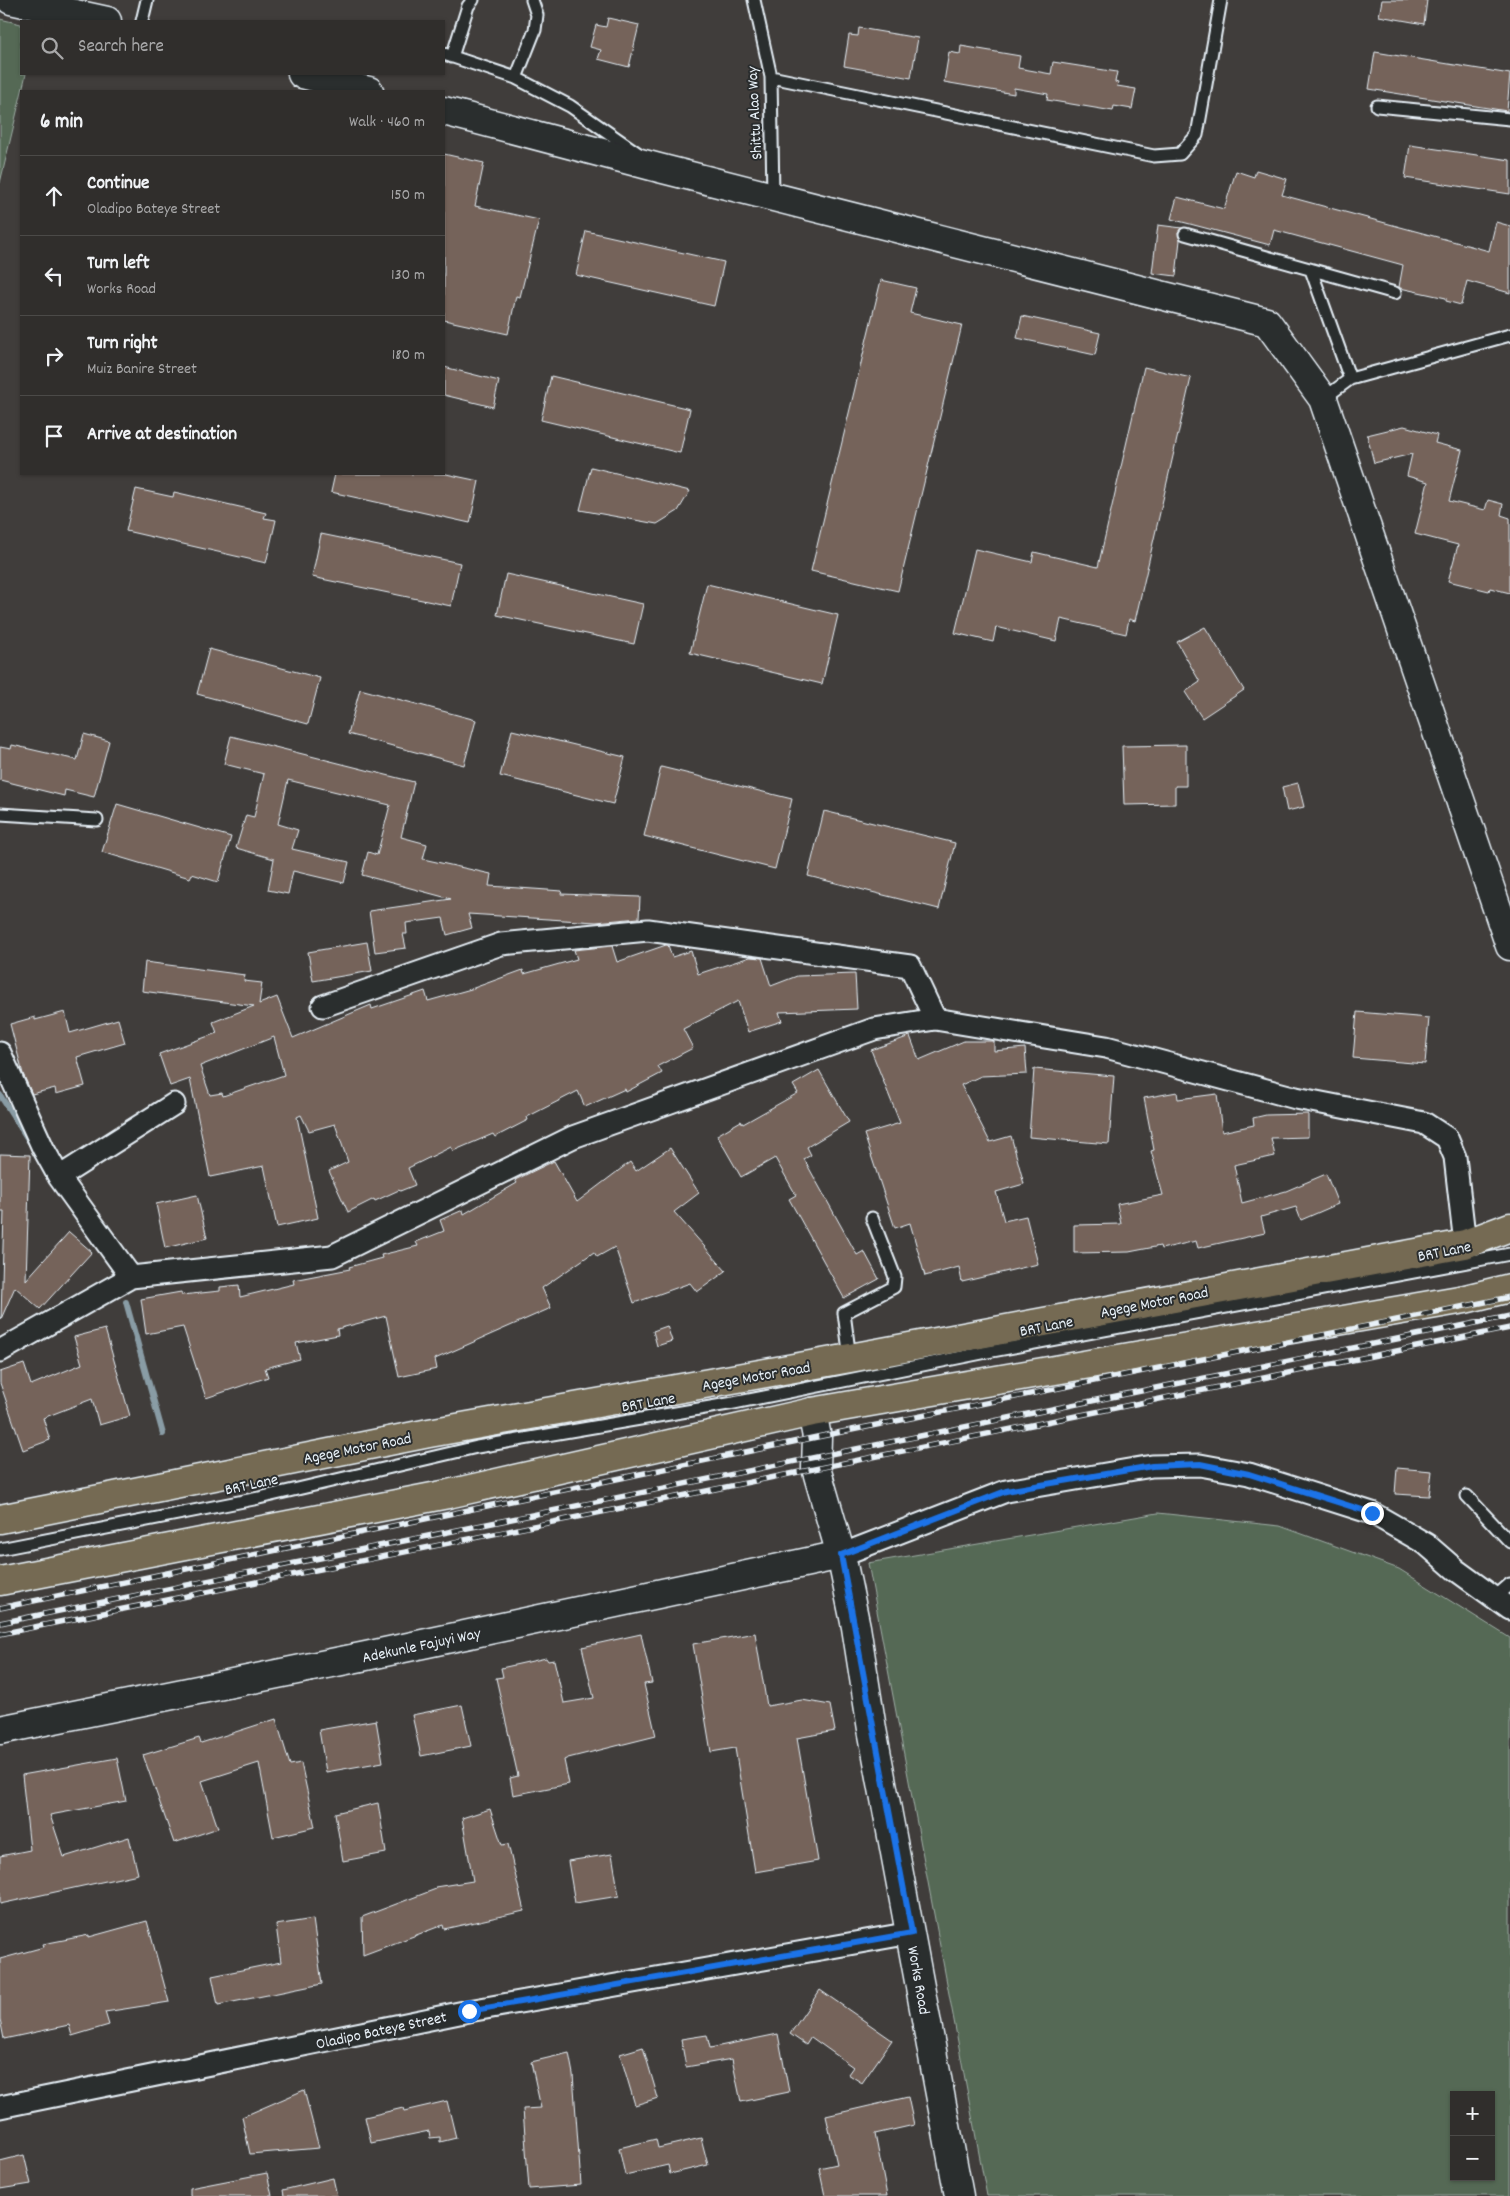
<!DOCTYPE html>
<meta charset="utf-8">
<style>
:root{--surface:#302e2c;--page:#383634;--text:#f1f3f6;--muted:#a8a8a9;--line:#4b4a48}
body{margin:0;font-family:Dekko,sans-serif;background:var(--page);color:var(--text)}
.controls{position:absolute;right:15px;bottom:15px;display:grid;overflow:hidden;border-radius:0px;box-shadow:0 1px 4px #0004}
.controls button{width:45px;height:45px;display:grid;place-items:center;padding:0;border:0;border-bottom:1px solid var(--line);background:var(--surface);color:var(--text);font:25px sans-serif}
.stop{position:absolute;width:15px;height:15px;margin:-11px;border:4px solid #1a73e8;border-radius:50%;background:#fff}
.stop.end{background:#1a73e8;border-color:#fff;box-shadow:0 1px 5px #0008}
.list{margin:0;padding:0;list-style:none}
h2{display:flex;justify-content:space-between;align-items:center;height:65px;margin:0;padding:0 20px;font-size:21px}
h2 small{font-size:16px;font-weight:400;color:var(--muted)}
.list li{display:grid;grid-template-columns:32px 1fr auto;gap:15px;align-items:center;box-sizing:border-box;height:80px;padding:0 20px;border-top:1px solid var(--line)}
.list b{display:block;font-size:19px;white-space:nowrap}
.list p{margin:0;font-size:16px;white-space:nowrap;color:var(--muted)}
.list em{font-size:16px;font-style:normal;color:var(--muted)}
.icon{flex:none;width:28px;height:28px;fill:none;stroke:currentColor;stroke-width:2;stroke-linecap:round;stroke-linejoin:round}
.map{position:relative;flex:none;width:1510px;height:2196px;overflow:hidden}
.search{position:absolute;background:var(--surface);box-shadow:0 1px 4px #0004;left:20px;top:20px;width:425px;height:55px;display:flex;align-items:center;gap:12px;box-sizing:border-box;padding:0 18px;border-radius:0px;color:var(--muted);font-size:19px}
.panel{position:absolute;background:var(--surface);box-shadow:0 1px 4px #0004;left:20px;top:90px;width:425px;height:385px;border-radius:0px}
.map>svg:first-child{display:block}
.green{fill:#556954;stroke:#9eada6;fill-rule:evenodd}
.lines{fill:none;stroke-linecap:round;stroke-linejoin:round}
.stream{stroke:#899ca5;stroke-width:6}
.building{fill:#74635a;stroke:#e8f1f8;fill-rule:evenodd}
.lane-casing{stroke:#e8f1f8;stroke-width:15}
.street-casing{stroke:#e8f1f8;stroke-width:25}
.secondary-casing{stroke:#e8f1f8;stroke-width:31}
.highway-casing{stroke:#e8f1f8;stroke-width:31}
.lane{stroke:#2a2d2e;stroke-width:11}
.street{stroke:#2a2d2e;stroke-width:21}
.secondary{stroke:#2a2d2e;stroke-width:28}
.highway{stroke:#746b52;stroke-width:28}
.rail-casing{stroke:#e8f1f8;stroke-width:5.5}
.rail{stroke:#2a2d2e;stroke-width:4;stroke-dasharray:11;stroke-linecap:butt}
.route{stroke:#1a73e8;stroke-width:6}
.labels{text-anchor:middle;stroke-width:4;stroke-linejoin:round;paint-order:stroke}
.street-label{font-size:16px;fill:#e8f1f8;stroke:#2a2d2e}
</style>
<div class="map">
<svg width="1510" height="2196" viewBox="0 0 1510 2196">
<rect width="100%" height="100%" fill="#403d3b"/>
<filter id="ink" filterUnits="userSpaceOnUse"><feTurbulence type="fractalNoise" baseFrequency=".02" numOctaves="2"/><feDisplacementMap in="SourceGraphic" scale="10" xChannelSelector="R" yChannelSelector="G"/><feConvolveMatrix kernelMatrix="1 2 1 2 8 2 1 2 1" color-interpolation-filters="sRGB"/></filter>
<g filter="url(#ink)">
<path class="green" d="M 0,19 L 21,24 L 21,74 L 26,74 L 0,183 Z
M 1158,1513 L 1280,1526 L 1399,1569 L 1510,1638 L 1510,2196 L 987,2196 L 868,1563 ZM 1454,2095 L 1491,2095 L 1491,2177 L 1454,2177 Z"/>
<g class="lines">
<path class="stream" d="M 0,1095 L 29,1141
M 126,1302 L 163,1434"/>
</g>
<path class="building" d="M 1382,0 L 1427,0 L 1424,24 L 1379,16 Z
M 608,18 L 639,25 L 629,67 L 598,59 L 601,50 L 590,47 L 596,25 L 606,27 Z
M 859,28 L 918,38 L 911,78 L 844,66 L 849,35 L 858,36 Z
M 961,46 L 1020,56 L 1018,68 L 1051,74 L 1053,62 L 1117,72 L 1115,82 L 1118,83 L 1117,86 L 1136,89 L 1132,109 L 1114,106 L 1113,111 L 1047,100 L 1048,94 L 1014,88 L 1014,94 L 944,82 L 949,52 L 960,54 Z
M 1375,52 L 1510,74 L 1507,111 L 1369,89 Z
M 1410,145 L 1510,160 L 1510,194 L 1405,178 Z
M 444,154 L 484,163 L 475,206 L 539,220 L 520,297 L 516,296 L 508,334 L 444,320 Z
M 1256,170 L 1287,179 L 1282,195 L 1489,251 L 1496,222 L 1510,226 L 1510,293 L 1467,281 L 1461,305 L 1446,301 L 1446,298 L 1400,288 L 1399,287 L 1403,265 L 1274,230 L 1270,245 L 1171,219 L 1177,197 L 1224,209 L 1236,171 L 1254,177 Z
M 1158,225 L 1182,228 L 1178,232 L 1180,240 L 1176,276 L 1152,273 Z
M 586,231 L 724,262 L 714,306 L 576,275 Z
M 881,280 L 916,288 L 910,313 L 962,325 L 898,591 L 811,571 Z
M 1022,316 L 1100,333 L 1095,355 L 1017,338 Z
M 444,367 L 499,381 L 493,407 L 444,395 Z
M 1144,367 L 1191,378 L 1135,621 L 1129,619 L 1126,634 L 1061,619 L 1056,641 L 996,627 L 993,642 L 955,633 L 975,549 L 1032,562 L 1034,552 L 1098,567 Z
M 551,376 L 690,409 L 680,453 L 541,420 Z
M 1404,426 L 1437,435 L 1435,443 L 1462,450 L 1449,501 L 1485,510 L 1488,500 L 1503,504 L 1501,515 L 1510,518 L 1510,593 L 1490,588 L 1489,591 L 1448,581 L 1458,545 L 1415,534 L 1428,482 L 1407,476 L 1412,454 L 1374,463 L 1367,435 Z
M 591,467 L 690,491 L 678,511 L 657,524 L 580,510 Z
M 335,474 L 446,474 L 479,481 L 470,523 L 331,492 Z
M 136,489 L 173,497 L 174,492 L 266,513 L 264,518 L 276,520 L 266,563 L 126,531 Z
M 321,534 L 460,563 L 451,606 L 312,577 Z
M 506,574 L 643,604 L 634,644 L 497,615 Z
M 707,584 L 838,615 L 822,684 L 690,653 Z
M 1205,627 L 1244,690 L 1202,718 L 1185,692 L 1200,682 L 1177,642 Z
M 209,649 L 320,678 L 308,724 L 197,694 Z
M 360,689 L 476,720 L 464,765 L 348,734 Z
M 512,730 L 625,757 L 613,804 L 500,776 Z
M 84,734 L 109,741 L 94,797 L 65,790 L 64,796 L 0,780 L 0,747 L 11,749 L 12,745 L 77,760 Z
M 231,736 L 414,782 L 401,837 L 427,844 L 423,859 L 491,874 L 489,886 L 562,891 L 561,894 L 640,897 L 639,918 L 596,922 L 468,914 L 472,928 L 447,935 L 443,918 L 406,923 L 407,934 L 403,934 L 406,948 L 375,952 L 369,911 L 451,899 L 362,875 L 368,852 L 377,855 L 390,805 L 288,780 L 278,824 L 298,830 L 292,849 L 349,862 L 344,883 L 293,871 L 288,894 L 268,890 L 274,859 L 236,848 L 246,815 L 254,817 L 264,774 L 224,764 Z
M 1186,745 L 1186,786 L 1175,786 L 1175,804 L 1124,805 L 1122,746 Z
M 661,767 L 792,799 L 775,869 L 644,836 Z
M 1298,783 L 1304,807 L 1287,811 L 1282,787 Z
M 117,804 L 231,837 L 218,882 L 192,874 L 190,878 L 102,852 Z
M 824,811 L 955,843 L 939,909 L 808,876 Z
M 367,942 L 372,971 L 313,981 L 308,952 Z
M 666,945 L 668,945 L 672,957 L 691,951 L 698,974 L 750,957 L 762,958 L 771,986 L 797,976 L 855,974 L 857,1009 L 779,1012 L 782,1021 L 748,1032 L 738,1001 L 683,1029 L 693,1048 L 658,1066 L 662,1073 L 626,1092 L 625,1089 L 585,1107 L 578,1091 L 527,1117 L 528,1120 L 495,1137 L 493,1134 L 453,1151 L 451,1147 L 408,1168 L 415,1185 L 400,1191 L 399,1190 L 375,1201 L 374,1199 L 348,1212 L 329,1171 L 348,1162 L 335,1124 L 309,1131 L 301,1115 L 297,1117 L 318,1218 L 277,1227 L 264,1166 L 210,1177 L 190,1079 L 170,1086 L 159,1054 L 217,1033 L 213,1022 L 254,1006 L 142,991 L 145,962 L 245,975 L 244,981 L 262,983 L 259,1004 L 277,997 L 293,1038 L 371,1005 L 372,1009 L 425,991 L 428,1001 L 471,989 L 523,970 L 524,974 L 577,959 L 574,950 L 612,946 L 617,962 ZM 274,1037 L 284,1075 L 223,1096 L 222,1093 L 210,1095 L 200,1066 Z
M 65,1012 L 70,1033 L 118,1019 L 125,1043 L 77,1057 L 85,1086 L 56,1094 L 55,1088 L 32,1094 L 23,1074 L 10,1024 L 35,1017 L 35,1020 Z
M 1357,1012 L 1429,1018 L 1425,1064 L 1353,1058 Z
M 910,1036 L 919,1060 L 964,1041 L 994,1041 L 994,1051 L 1025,1048 L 1027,1074 L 981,1076 L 961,1085 L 990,1142 L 1011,1136 L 1024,1184 L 996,1192 L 1004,1221 L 1026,1216 L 1038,1264 L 962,1282 L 959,1267 L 925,1276 L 910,1223 L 895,1228 L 864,1134 L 900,1123 L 871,1050 Z
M 1034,1069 L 1114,1076 L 1109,1144 L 1029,1137 Z
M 819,1070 L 849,1122 L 807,1147 L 811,1155 L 804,1159 L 857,1255 L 864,1251 L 879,1279 L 844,1298 L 789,1199 L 796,1195 L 775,1158 L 741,1177 L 717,1135 L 741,1121 L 743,1124 L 798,1093 L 793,1085 Z
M 1177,1092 L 1178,1099 L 1217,1094 L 1222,1132 L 1254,1125 L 1253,1118 L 1266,1115 L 1308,1114 L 1308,1137 L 1271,1138 L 1275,1156 L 1234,1165 L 1242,1203 L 1286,1191 L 1326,1174 L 1338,1204 L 1301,1220 L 1296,1207 L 1261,1217 L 1265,1233 L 1198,1248 L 1196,1241 L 1161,1249 L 1160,1246 L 1129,1252 L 1074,1253 L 1074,1225 L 1121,1224 L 1117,1204 L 1163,1195 L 1151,1151 L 1154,1150 L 1144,1098 Z
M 670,1148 L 699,1193 L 674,1212 L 726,1271 L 697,1292 L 690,1283 L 634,1303 L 615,1247 L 597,1257 L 594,1252 L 542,1288 L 551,1308 L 435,1359 L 437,1369 L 399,1377 L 386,1316 L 337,1329 L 338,1335 L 296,1343 L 300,1359 L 265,1368 L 268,1377 L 206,1398 L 183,1327 L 146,1334 L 141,1299 L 181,1292 L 182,1295 L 220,1291 L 220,1287 L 239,1285 L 240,1297 L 294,1284 L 293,1280 L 350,1269 L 349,1267 L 382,1258 L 381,1255 L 418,1246 L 416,1242 L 444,1231 L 440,1220 L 463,1210 L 464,1214 L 517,1183 L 515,1180 L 554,1161 L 577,1202 L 630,1162 L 636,1171 Z
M 0,1154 L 30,1155 L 26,1280 L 69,1232 L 92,1252 L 40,1309 L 15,1287 L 1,1319 L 4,1211 L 0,1211 Z
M 197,1195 L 207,1238 L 165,1248 L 156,1204 Z
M 667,1326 L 672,1341 L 657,1346 L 653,1331 Z
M 105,1329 L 130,1416 L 99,1425 L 92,1399 L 43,1418 L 50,1440 L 23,1450 L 0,1383 L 0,1372 L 24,1364 L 31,1385 L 82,1364 L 74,1337 Z
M 1397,1468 L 1432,1471 L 1429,1496 L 1395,1494 Z
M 755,1633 L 767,1706 L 802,1700 L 830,1705 L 835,1731 L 797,1738 L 818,1861 L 755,1872 L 735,1748 L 711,1752 L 693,1644 Z
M 641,1634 L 652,1683 L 644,1684 L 656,1736 L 568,1758 L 564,1760 L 569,1784 L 513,1795 L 510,1778 L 518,1776 L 496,1678 L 503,1677 L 501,1668 L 546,1658 L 548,1661 L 554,1660 L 564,1703 L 594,1698 L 582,1647 Z
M 462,1705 L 471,1746 L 421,1756 L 412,1715 Z
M 276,1719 L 290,1765 L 301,1763 L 315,1827 L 273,1837 L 259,1763 L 202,1781 L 218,1828 L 174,1843 L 143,1755 L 199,1738 L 201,1743 Z
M 376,1720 L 383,1762 L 326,1772 L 319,1730 Z
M 117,1758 L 126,1801 L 50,1815 L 64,1857 L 129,1837 L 138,1874 L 0,1904 L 0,1856 L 30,1850 L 22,1775 Z
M 378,1803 L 386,1853 L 343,1861 L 335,1813 Z
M 490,1809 L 502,1845 L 508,1844 L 524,1911 L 444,1929 L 443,1925 L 363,1955 L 362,1917 L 436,1889 L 435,1887 L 473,1881 L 462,1818 Z
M 612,1854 L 619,1896 L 575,1903 L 568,1861 Z
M 313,1919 L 322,1984 L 218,2005 L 212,1976 L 281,1962 L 276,1925 Z
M 147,1921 L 169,2002 L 105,2012 L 109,2025 L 72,2036 L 69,2025 L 4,2039 L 0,2019 L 0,1959 L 44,1947 L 43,1944 L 89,1935 L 89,1937 Z
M 820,1990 L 892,2040 L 862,2083 L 848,2074 L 853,2067 L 811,2037 L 806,2045 L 790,2034 Z
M 778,2034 L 789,2092 L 741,2102 L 732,2059 L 686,2067 L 681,2039 L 707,2035 L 710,2048 Z
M 643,2047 L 658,2098 L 635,2105 L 620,2054 Z
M 569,2053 L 573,2074 L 581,2185 L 529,2189 L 523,2109 L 541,2108 L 531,2062 Z
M 304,2090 L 319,2148 L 250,2154 L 242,2117 Z
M 908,2097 L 914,2125 L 875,2134 L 887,2196 L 825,2196 L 819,2168 L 837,2164 L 826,2116 Z
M 447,2101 L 456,2138 L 440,2142 L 440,2137 L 430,2138 L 429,2131 L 371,2143 L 365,2117 L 403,2108 L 404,2111 Z
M 701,2138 L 708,2165 L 670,2174 L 668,2165 L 625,2175 L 619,2148 L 656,2139 L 658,2148 Z
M 24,2155 L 31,2184 L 0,2189 L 0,2161 Z
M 267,2173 L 272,2196 L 190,2196 L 190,2188 Z
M 333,2178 L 337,2196 L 284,2196 L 283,2190 Z"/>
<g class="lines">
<g class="lane-casing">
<path id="lane" d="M 754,0 L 771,77 L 773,196
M 142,21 L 147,0
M 444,54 L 516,78 L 570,106 L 639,154
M 452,57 L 468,6 L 473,0
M 771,77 L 1154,156 L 1180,154 L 1197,135 L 1221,0
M 516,78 L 535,30 L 537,15 L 532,0
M 1377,106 L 1510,119
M 1185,234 L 1395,293
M 1311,270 L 1350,379
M 1323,399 L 1350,379 L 1510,335
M 0,814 L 97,820
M 850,1358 L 844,1313 L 894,1287 L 895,1277 L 872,1218
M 1467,1496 L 1510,1542
M 0,1549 L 259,1498 L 477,1447 L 734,1403 L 987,1352 L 1510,1254
M 1494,1598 L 1510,1584"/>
</g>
<g class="street-casing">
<path id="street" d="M 323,1006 L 501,944 L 648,930 L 910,966 L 935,1019
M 0,1053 L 43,1148 L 59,1177 L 131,1277
M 59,1177 L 174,1104
M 0,1351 L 131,1277 L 332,1256 L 573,1137 L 874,1029 L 935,1019 L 1106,1047 L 1296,1098 L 1424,1123 L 1447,1138 L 1455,1157 L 1465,1244
M 841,1555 L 1006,1491 L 1152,1466 L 1200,1465 L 1249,1474 L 1372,1513 L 1426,1544 L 1456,1570 L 1510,1609
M 0,2107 L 469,2011 L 911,1933"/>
</g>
<g class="secondary-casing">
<path id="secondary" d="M 11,0 L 107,21
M 302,74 L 369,91
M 444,111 L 659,168 L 1267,322 L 1323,399 L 1510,946
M 812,1412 L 817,1437 L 816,1468 L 841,1555 L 856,1627 L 872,1729 L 959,2196
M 0,1730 L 366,1656 L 841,1555"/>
</g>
<g class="highway-casing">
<path id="highway" d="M 0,1519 L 429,1433 L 850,1358 L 1465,1244 L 1510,1227
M 0,1581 L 448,1494 L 812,1412 L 1465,1299 L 1510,1288"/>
</g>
<use href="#lane" class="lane"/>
<use href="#street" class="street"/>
<use href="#secondary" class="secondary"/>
<use href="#highway" class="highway"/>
<g class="rail-casing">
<path id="rail" d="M 0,1608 L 817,1437 L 1510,1297
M 0,1623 L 1510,1316
M 0,1634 L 1510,1328"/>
</g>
<use href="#rail" class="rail"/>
</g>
</g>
<g class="lines" filter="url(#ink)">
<path class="route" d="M 469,2011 L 912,1933 L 841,1555 L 1006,1491 L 1152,1466 L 1200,1464 L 1249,1474 L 1372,1513"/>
</g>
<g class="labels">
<g class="street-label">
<text transform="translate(753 113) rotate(-93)" y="6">Shittu Alao Way</text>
<text transform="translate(1444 1250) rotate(-11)" y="6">BRT Lane</text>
<text transform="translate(1154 1301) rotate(-11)" y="6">Agege Motor Road</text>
<text transform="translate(1046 1325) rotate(-11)" y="6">BRT Lane</text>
<text transform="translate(756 1375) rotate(-10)" y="6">Agege Motor Road</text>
<text transform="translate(648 1401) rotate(-10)" y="6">BRT Lane</text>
<text transform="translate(357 1447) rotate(-11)" y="6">Agege Motor Road</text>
<text transform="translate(251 1483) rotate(-12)" y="6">BRT Lane</text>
<text transform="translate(421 1644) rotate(-12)" y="6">Adekunle Fajuyi Way</text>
<text transform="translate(920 1980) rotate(80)" y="6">Works Road</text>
<text transform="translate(381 2029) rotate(-12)" y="6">Oladipo Bateye Street</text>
</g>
</g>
</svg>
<div class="controls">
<button>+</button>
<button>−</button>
</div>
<div class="stop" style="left:469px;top:2011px"></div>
<div class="stop end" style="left:1372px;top:1513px"></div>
<div class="search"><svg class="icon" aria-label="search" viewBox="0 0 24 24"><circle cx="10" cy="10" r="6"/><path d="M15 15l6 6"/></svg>Search here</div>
<section class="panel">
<h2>6 min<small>Walk · 460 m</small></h2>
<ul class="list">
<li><svg class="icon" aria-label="ahead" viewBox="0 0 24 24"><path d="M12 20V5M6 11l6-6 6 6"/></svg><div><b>Continue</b><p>Oladipo Bateye Street</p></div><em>150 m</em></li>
<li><svg class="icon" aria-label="left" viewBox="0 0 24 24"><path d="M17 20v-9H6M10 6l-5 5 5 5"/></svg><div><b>Turn left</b><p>Works Road</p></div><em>130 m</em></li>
<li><svg class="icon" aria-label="right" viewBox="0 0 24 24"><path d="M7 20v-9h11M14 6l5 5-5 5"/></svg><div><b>Turn right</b><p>Muiz Banire Street</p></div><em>180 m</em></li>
<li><svg class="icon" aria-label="arrive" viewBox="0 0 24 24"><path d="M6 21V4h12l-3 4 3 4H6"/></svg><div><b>Arrive at destination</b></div></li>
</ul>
</section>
</div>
